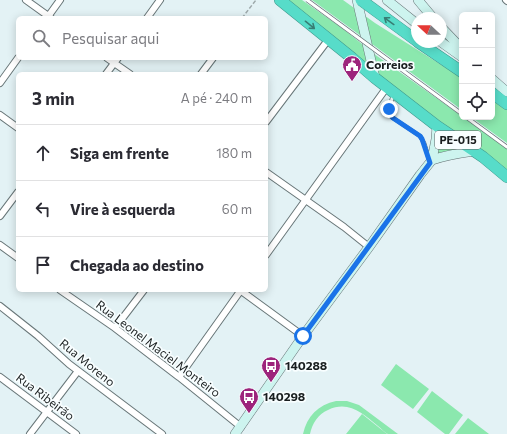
<!DOCTYPE html>
<html lang="pt">
<meta charset="utf-8">
<style>
:root{--surface:#fff;--page:#f7f7f7;--text:#2b2b33;--muted:#7c7c81;--line:#e1e1e2}
body{margin:0;font-family:Commissioner,sans-serif;background:var(--page);color:var(--text)}
.controls{position:absolute;right:12px;top:12px;display:grid;overflow:hidden;border-radius:6px;box-shadow:0 2px 10px #0003}
.controls button{width:36px;height:36px;display:grid;place-items:center;padding:0;border:0;border-bottom:1px solid var(--line);background:var(--surface);color:var(--text);font:20px sans-serif}
.compass{position:absolute;left:411px;top:12px;width:36px;height:36px;border-radius:50%;background:var(--surface);box-shadow:0 2px 10px #0003;rotate:292deg}
.stop{position:absolute;width:12px;height:12px;margin:-9px;border:3px solid #1a73e8;border-radius:50%;background:#fff}
.stop.end{background:#1a73e8;border-color:#fff;box-shadow:0 1px 4px #0008}
.list{margin:0;padding:0;list-style:none}
h2{display:flex;justify-content:space-between;align-items:center;height:52px;margin:0;padding:0 16px;font-size:17px}
h2 small{font-size:13px;font-weight:400;color:var(--muted)}
.list li{display:grid;grid-template-columns:26px 1fr auto;gap:12px;align-items:center;box-sizing:border-box;height:56px;padding:0 16px;border-top:1px solid var(--line)}
.list b{display:block;font-size:15px;white-space:nowrap}
.list em{font-size:13px;font-style:normal;color:var(--muted)}
.icon{flex:none;width:22px;height:22px;fill:none;stroke:currentColor;stroke-width:2;stroke-linecap:round;stroke-linejoin:round}
.map{position:relative;flex:none;width:507px;height:434px;overflow:hidden}
.search{position:absolute;background:var(--surface);box-shadow:0 2px 10px #0003;left:16px;top:16px;width:252px;height:44px;display:flex;align-items:center;gap:10px;box-sizing:border-box;padding:0 14px;border-radius:6px;color:var(--muted);font-size:15px}
.panel{position:absolute;background:var(--surface);box-shadow:0 2px 10px #0003;left:16px;top:72px;width:252px;height:220px;border-radius:6px}
.map>svg:first-child{display:block}
.green{fill:#8be8ae}
.lines{fill:none;stroke-linecap:round;stroke-linejoin:round}
.lane-casing{stroke:#687678;stroke-width:4.5}
.street-casing{stroke:#687678;stroke-width:8}
.secondary-casing{stroke:#687678;stroke-width:10}
.highway-casing{stroke:#419a8e;stroke-width:12}
.path{stroke:#9ea9ab;stroke-width:1.5;stroke-dasharray:4 2;stroke-linecap:butt}
.lane{stroke:#fff;stroke-width:3}
.street{stroke:#fff;stroke-width:6}
.secondary{stroke:#cdf4ef;stroke-width:9}
.highway{stroke:#57dcc9;stroke-width:11}
.lane-bridge-casing{stroke:#687678;stroke-width:4.5;stroke-linecap:butt}
.highway-bridge-casing{stroke:#419a8e;stroke-width:12;stroke-linecap:butt}
.lane-bridge{stroke:#fff;stroke-width:3}
.highway-bridge{stroke:#57dcc9;stroke-width:11}
.oneway{stroke:#387d74}
.route{stroke:#1a73e8;stroke-width:5}
.labels{text-anchor:middle;stroke-width:3.5;stroke-linejoin:round;paint-order:stroke}
.shield{fill:#f8feff;stroke:#5c6162;stroke-width:1}
.shield-label{font-size:11px;font-weight:bold;fill:#191e1f}
.poi-label{font-size:12px;font-weight:bold;fill:#191e1f;stroke:#f8feff;text-anchor:start}
.street-label{font-size:12px;fill:#191e1f;stroke:#f8feff}
</style>
<div class="map">
<svg width="507" height="434" viewBox="0 0 507 434">
<rect width="100%" height="100%" fill="#e3f2f5"/>
<path class="green" d="M 285,0 L 302,0 L 342,28 L 377,56 L 507,148 L 507,170 L 407,97 Z
M 312,0 L 343,0 L 375,23 L 462,78 L 462,110 Z
M 492,98 L 507,109 L 507,143 L 471,117 L 492,117 Z
M 438,128 L 474,151 L 435,157 Z
M 396,364 L 429,389 L 413,409 L 381,385 Z
M 432,391 L 463,415 L 449,434 L 445,434 L 417,412 Z
M 336,401 L 347,401 L 359,405 L 398,434 C 395,434 391,434 388,434 C 385,433 381,428 378,426 C 363,414 349,400 328,410 C 318,414 312,424 310,434 L 303,434 C 307,416 318,405 336,401 Z
M 362,414 L 387,434 L 346,434 Z
M 468,418 L 489,434 L 455,434 Z"/>
<g class="lines">
<g class="lane-casing">
<path id="lane" d="M 393,95 C 391,103 387,111 393,118 L 420,136 L 424,143 L 429,159
M 466,117 L 507,147"/>
</g>
<g class="street-casing">
<path id="street" d="M 26,0 L 51,18
M 506,0 L 507,1
M 47,18 L 60,0
M 147,18 L 160,0
M 107,58 L 130,74
M 106,74 L 118,58
M 201,74 L 213,58
M 0,83 L 18,58
M 0,115 L 18,128
M 266,122 L 328,40
M 266,172 L 344,227 L 369,247
M 0,216 L 18,192
M 0,245 L 18,258
M 266,255 L 387,87
M 60,290 L 115,328 L 179,377 L 241,427
M 240,290 L 303,336
M 0,306 L 38,336 L 69,364 L 162,434
M 115,328 L 144,290
M 0,377 L 76,434
M 179,377 L 241,290
M 30,434 L 78,371"/>
</g>
<g class="secondary-casing">
<path id="secondary" d="M 357,0 L 375,78
M 387,0 L 417,24
M 418,0 L 433,18
M 441,27 L 462,49
M 441,42 L 462,57
M 492,79 L 507,92
M 432,160 C 446,155 460,153 474,151
M 235,434 L 303,336 L 369,247 L 420,175 L 432,160 L 436,139 L 437,126"/>
</g>
<g class="highway-casing">
<path id="highway" d="M 280,0 L 352,58 L 375,78 L 437,126 L 483,157 L 507,177
M 418,42 L 462,72
M 492,93 L 507,104"/>
</g>
<path class="path" d="M 242,18 L 256,0"/>
<use href="#lane" class="lane"/>
<use href="#street" class="street"/>
<use href="#secondary" class="secondary"/>
<use href="#highway" class="highway"/>
<g class="lane-bridge-casing">
<path id="lane-bridge" d="M 307,0 L 462,114"/>
</g>
<g class="highway-bridge-casing">
<path id="highway-bridge" d="M 361,0 L 417,41"/>
</g>
<use href="#lane-bridge" class="lane-bridge"/>
<use href="#highway-bridge" class="highway-bridge"/>
</g>
<defs><path id="oneway-shaft" d="M-6 0H5M1.5-3L5.5 0L1.5 3" fill="none" stroke-width="1.6" stroke-linecap="round" stroke-linejoin="round"/></defs>
<g class="oneway">
<use href="#oneway-shaft" transform="translate(389 21) rotate(-144)"/>
<use href="#oneway-shaft" transform="translate(310 25) rotate(39)"/>
</g>
<g class="lines">
<path class="route" d="M 303,336 L 430,163 L 422,139 L 420,136 L 393,118 L 390,115 L 389,109"/>
</g>
<defs>
<g id="civic-pin" transform="scale(1)"><path d="M0 17L-7.5 6A9.5 9.5 0 1 1 7.5 6Z" fill="#9d247c" stroke="#f8feff"/><path d="M-.6-6.5H3V-4.5H.6V-3L4-1V1h2V6H-6V1h2V-1L-.6-3ZM-1.2 2.5V6h2.4V2.5Z" fill="#fff"/></g>
<g id="bus-pin" transform="scale(1)"><path d="M0 17L-7.5 6A9.5 9.5 0 1 1 7.5 6Z" fill="#9d247c" stroke="#f8feff"/><path d="M-5-6H5V4H4V6H2V4H-2V6H-4V4H-5ZM-3.5-4V0h7V-4ZM-3.5 1.2v1.5H-2V1.2ZM2 1.2v1.5H3.5V1.2Z" fill="#fff"/></g>
</defs>
<g fill-rule="evenodd">
<use href="#civic-pin" x="352" y="65"/>
<use href="#bus-pin" x="271" y="366"/>
<use href="#bus-pin" x="249" y="397"/>
</g>
<g class="labels">
<rect class="shield" x="435" y="131" width="46" height="18" rx="3"/>
<g class="shield-label">
<text x="458" y="144">PE-015</text>
</g>
<g class="poi-label">
<text x="366" y="69">Correios</text>
<text x="285" y="370">140288</text>
<text x="263" y="401">140298</text>
</g>
<g class="street-label">
<text transform="translate(158 349) rotate(37)" y="4">Rua Leonel Maciel Monteiro</text>
<text transform="translate(87 363) rotate(39)" y="4">Rua Moreno</text>
<text transform="translate(45 397) rotate(37)" y="4">Rua Ribeirão</text>
</g>
</g>
</svg>
<div class="controls">
<button>+</button>
<button>−</button>
<button><svg class="icon" aria-label="locate" viewBox="0 0 24 24"><circle cx="12" cy="12" r="6"/><path d="M12 2v4M12 18v4M2 12h4M18 12h4"/></svg></button>
</div>
<svg class="compass" viewBox="-18 -18 36 36"><path d="M0-13l5 13h-10z" fill="#e53935"/><path d="M0 13l5-13h-10z" fill="#7c7c81"/></svg>
<div class="stop" style="left:303px;top:336px"></div>
<div class="stop end" style="left:389px;top:109px"></div>
<div class="search"><svg class="icon" aria-label="search" viewBox="0 0 24 24"><circle cx="10" cy="10" r="6"/><path d="M15 15l6 6"/></svg>Pesquisar aqui</div>
<section class="panel">
<h2>3 min<small>A pé · 240 m</small></h2>
<ul class="list">
<li><svg class="icon" aria-label="ahead" viewBox="0 0 24 24"><path d="M12 20V5M6 11l6-6 6 6"/></svg><div><b>Siga em frente</b></div><em>180 m</em></li>
<li><svg class="icon" aria-label="left" viewBox="0 0 24 24"><path d="M17 20v-9H6M10 6l-5 5 5 5"/></svg><div><b>Vire à esquerda</b></div><em>60 m</em></li>
<li><svg class="icon" aria-label="arrive" viewBox="0 0 24 24"><path d="M6 21V4h12l-3 4 3 4H6"/></svg><div><b>Chegada ao destino</b></div></li>
</ul>
</section>
</div>
